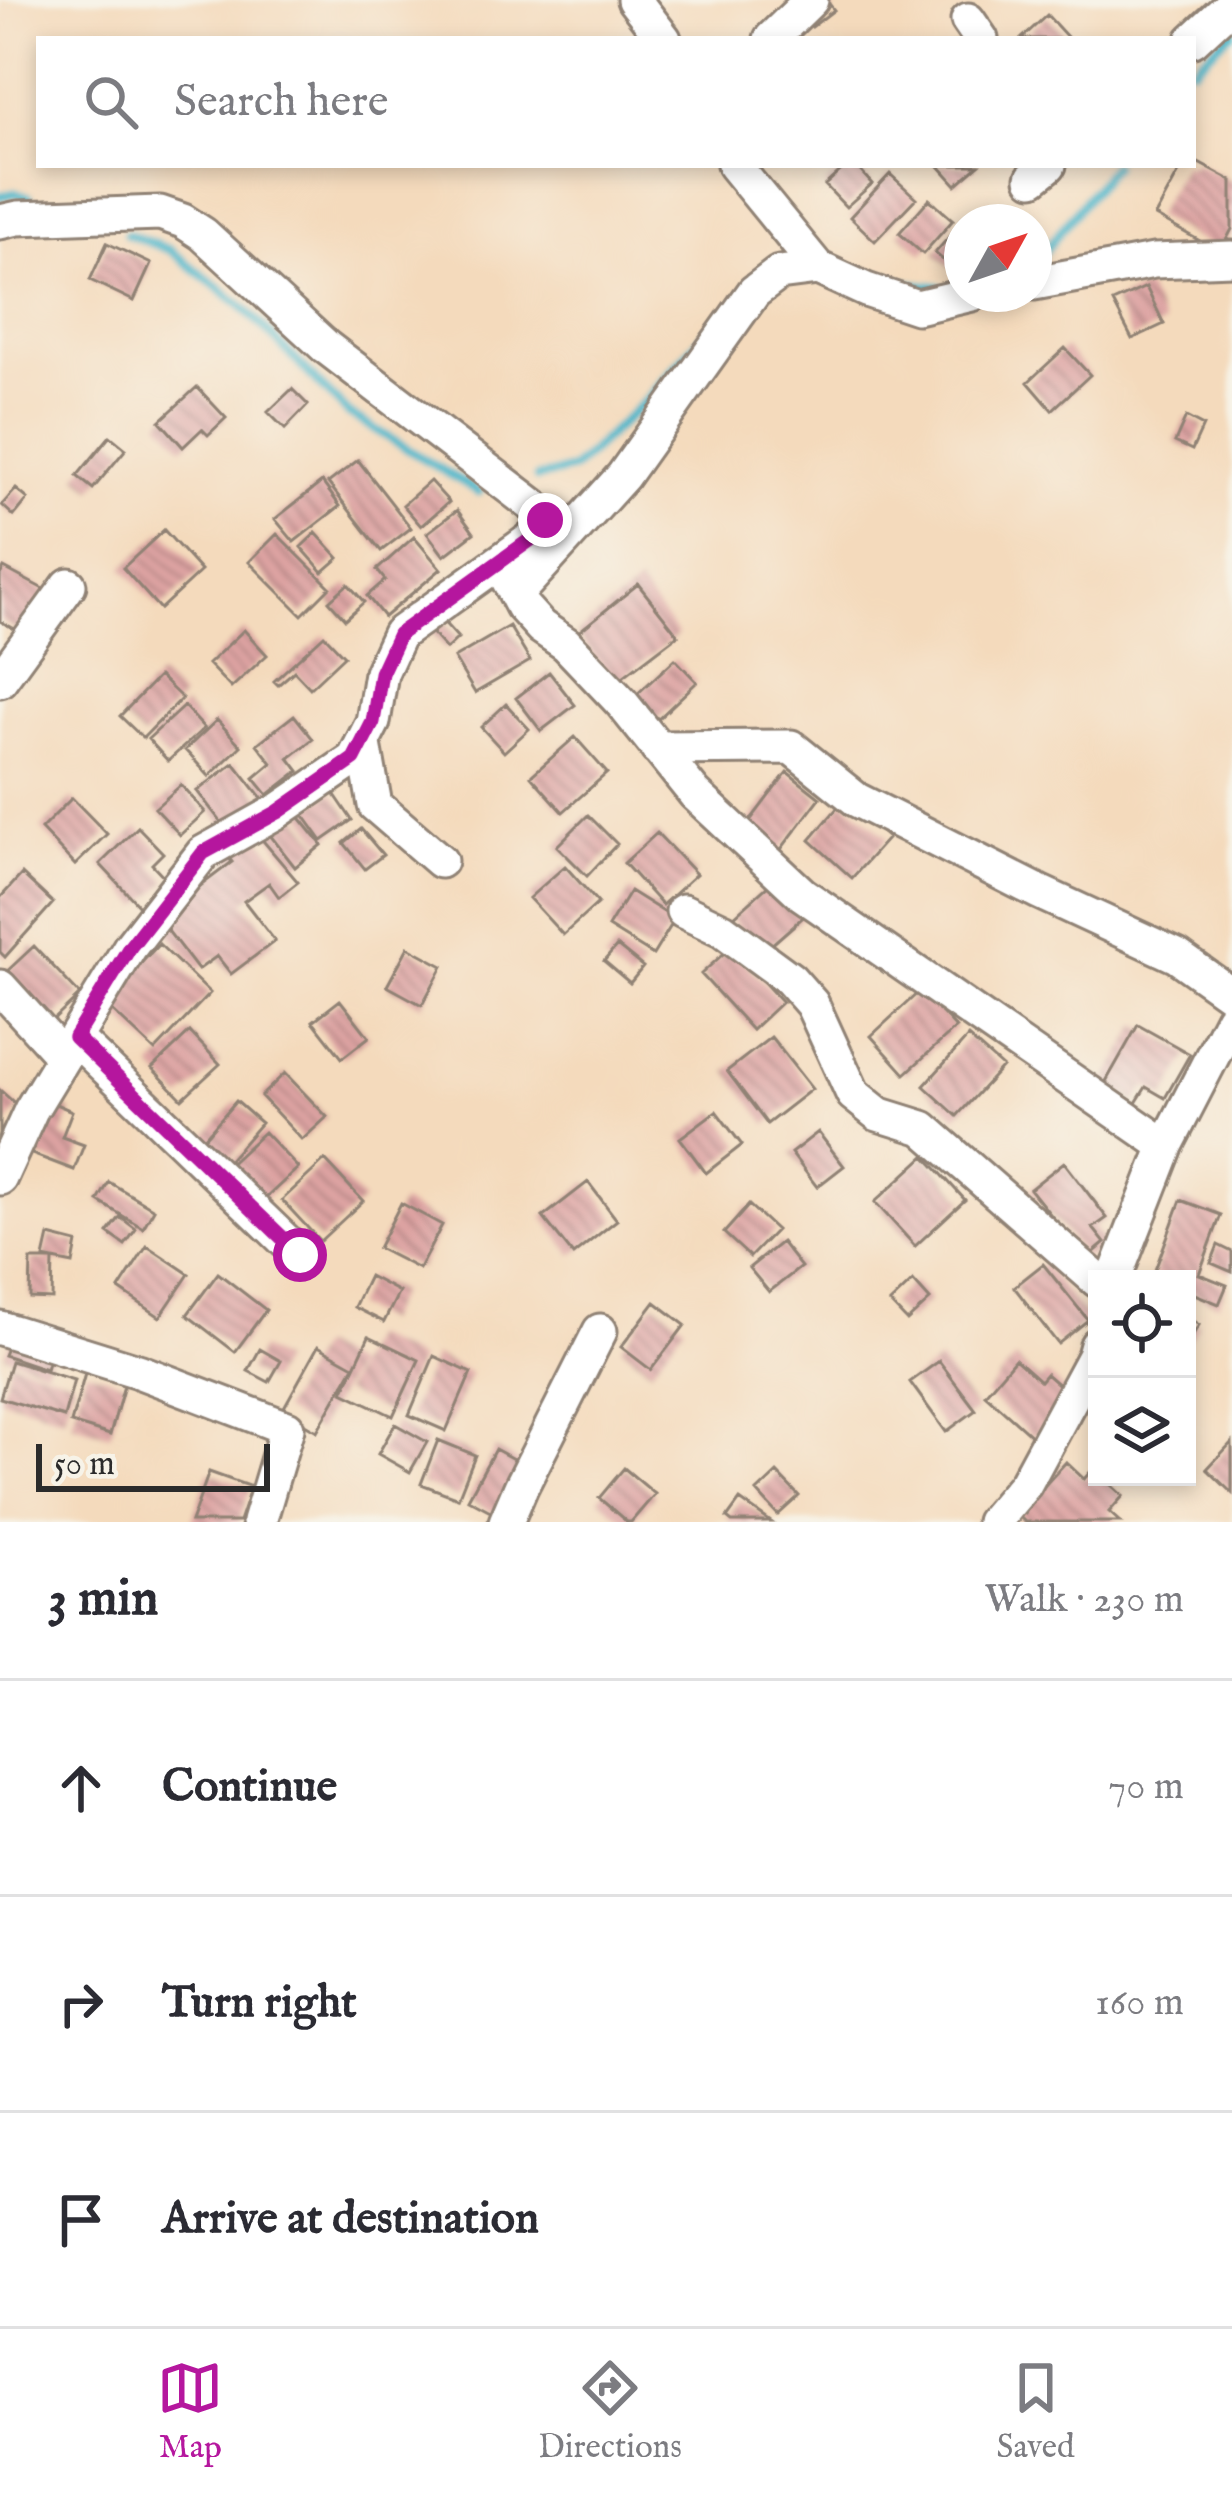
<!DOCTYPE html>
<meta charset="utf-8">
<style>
:root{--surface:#fff;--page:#f2f2f3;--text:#2b2b33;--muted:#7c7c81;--line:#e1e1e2;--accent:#b5179e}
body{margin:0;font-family:"IM FELL English",serif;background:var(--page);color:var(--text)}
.controls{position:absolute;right:36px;bottom:36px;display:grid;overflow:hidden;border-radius:0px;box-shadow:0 6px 18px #0003}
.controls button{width:108px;height:108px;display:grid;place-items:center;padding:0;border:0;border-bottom:3px solid var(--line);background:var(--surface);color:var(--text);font:60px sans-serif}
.compass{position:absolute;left:944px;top:204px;width:108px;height:108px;border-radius:50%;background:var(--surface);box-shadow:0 6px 18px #0003;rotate:50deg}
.scale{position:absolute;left:36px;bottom:30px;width:234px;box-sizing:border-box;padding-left:12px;border:6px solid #2b2b2b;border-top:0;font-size:33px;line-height:42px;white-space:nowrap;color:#2b2b2b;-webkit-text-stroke:9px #f7f3e8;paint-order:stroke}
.stop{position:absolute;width:36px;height:36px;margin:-27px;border:9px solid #b5179e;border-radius:50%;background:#fff}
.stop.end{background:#b5179e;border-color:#fff;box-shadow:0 3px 12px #0008}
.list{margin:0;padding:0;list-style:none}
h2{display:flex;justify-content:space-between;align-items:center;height:156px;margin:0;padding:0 48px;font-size:51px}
h2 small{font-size:39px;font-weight:400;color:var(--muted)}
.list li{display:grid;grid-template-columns:78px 1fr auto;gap:36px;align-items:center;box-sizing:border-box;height:216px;padding:0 48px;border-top:3px solid var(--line)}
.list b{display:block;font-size:45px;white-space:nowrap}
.list em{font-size:39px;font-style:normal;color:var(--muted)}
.icon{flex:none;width:66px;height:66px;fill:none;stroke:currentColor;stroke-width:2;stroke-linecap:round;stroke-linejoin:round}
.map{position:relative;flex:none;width:1232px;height:1522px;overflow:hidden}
.search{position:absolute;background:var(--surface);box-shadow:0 6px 18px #0003;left:36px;right:36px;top:36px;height:132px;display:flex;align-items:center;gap:30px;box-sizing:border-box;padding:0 42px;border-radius:0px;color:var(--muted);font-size:45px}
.sheet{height:804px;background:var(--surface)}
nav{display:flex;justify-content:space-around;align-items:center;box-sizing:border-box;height:168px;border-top:3px solid var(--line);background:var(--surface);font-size:33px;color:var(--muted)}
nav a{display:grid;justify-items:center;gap:6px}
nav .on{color:var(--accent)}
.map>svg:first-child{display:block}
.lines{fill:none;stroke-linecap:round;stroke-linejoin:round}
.stream{stroke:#4bb5c9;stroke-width:9}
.building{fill:url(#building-back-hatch)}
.minor-casing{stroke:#908274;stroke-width:39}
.minor{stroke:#fff;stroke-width:33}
.route{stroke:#b5179e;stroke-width:15}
</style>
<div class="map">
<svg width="1232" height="1522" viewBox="0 0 1232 1522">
<defs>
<pattern id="building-back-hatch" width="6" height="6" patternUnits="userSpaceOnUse" patternTransform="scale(3)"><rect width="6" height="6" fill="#dda3a2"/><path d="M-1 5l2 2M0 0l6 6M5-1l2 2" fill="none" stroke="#b38584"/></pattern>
</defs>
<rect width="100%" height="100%" fill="#f7f3e8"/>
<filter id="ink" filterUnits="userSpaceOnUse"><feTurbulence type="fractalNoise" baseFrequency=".00833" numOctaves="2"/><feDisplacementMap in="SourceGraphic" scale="24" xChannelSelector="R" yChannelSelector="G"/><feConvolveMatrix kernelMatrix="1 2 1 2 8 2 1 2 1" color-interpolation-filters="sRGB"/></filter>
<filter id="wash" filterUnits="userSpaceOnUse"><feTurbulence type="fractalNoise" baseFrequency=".004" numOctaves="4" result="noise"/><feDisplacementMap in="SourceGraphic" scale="48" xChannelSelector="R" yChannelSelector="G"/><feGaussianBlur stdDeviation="2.7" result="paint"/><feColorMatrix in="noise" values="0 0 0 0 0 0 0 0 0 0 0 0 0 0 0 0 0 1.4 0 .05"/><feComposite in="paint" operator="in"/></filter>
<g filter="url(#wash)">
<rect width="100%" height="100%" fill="#f4dabc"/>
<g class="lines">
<path class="stream" d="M 1193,68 L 1232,31
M 0,196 L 16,193 L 29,197
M 127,234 L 170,250 L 242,306 L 349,414 L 479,492
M 1034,264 L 1113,165
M 884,281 L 939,287
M 537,478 L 573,469 L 647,399 L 708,330"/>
</g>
<g id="blocks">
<path class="building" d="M 826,0 L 834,10 L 812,27 L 799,11 Z
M 1047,15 L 1069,39 L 1021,39 Z
M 1193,160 L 1232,181 L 1232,229 L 1220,252 L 1155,216 L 1183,165 L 1193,165 Z
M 847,165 L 855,165 L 872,184 L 846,207 L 825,185 Z
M 938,165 L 979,165 L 956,185 Z
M 890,174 L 916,198 L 875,241 L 850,217 Z
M 929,199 L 953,220 L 923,254 L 899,233 Z
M 1013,203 L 1032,222 L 993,222 Z
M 962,222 L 962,272 L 960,275 L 935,253 Z
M 107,243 L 151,264 L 134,301 L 90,280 Z
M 1146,287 L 1164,324 L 1132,339 L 1113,302 Z
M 1065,348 L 1090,375 L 1052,410 L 1028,382 Z
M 197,387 L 226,418 L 208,435 L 202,429 L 183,447 L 160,421 Z
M 292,389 L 308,405 L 285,429 L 268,412 Z
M 1186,417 L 1203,426 L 1192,450 L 1175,442 Z
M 110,436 L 126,449 L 93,489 L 77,476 Z
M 358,460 L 411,528 L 381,551 L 328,483 Z
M 430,481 L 449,502 L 421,526 L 403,505 Z
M 322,482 L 340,506 L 294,542 L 275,519 Z
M 16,489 L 28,499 L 14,516 L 2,505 Z
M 457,510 L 474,533 L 444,556 L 427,533 Z
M 164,530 L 201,571 L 160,609 L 123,568 Z
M 316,533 L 339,558 L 323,572 L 301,547 Z
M 277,534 L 330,587 L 302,615 L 249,562 Z
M 414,537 L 441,569 L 384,617 L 367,596 L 385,580 L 377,570 Z
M 4,568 L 47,591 L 24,634 L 0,621 L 0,575 Z
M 348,584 L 364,602 L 345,619 L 329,601 Z
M 638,584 L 678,635 L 615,683 L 576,634 Z
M 440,618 L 458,638 L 446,649 L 428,629 Z
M 509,626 L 530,661 L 475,693 L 454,658 Z
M 244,630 L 267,655 L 231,688 L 208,664 Z
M 324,635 L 344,656 L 310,688 L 294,671 L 278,685 L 274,681 Z
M 675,659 L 697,682 L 656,721 L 634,697 Z
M 549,672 L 575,705 L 541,731 L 516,698 Z
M 159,676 L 182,698 L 143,738 L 120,716 Z
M 506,704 L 529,729 L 504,752 L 481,727 Z
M 184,706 L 204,728 L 168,761 L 148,739 Z
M 294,715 L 313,739 L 289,758 L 299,771 L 268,795 L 254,778 L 272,763 L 257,744 Z
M 217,720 L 241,746 L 209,776 L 185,750 Z
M 575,737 L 607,773 L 563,812 L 531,776 Z
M 234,763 L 265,802 L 228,831 L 197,791 Z
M 787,772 L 820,798 L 776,856 L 743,830 Z
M 181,785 L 205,812 L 180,835 L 155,808 Z
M 333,792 L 352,820 L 322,841 L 302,813 Z
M 72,798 L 107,834 L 75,865 L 41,829 Z
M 844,800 L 888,838 L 852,878 L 810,840 Z
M 297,814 L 322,845 L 295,867 L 270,835 Z
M 588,815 L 617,844 L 587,876 L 557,846 Z
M 138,827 L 163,853 L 152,864 L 168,881 L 140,907 L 100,864 Z
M 253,829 L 298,882 L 279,897 L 269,883 L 244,901 L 275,941 L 231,974 L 217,956 L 198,970 L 158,918 L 232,862 L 224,852 Z
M 361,829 L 383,855 L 365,869 L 344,843 Z
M 657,833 L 696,874 L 662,905 L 624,863 Z
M 565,866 L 598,903 L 563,935 L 529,898 Z
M 22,874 L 53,903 L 5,957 L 0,952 L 0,898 Z
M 779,876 L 810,911 L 761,954 L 731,919 Z
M 630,891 L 675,919 L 653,955 L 608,927 Z
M 159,944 L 210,993 L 155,1051 L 104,1003 Z
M 34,946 L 80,995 L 48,1025 L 3,975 Z
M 617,946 L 643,967 L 630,983 L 604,961 Z
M 408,947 L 443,966 L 422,1005 L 387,986 Z
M 731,947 L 782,1002 L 752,1030 L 701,974 Z
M 921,990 L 956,1028 L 905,1074 L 871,1036 Z
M 340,1000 L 369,1037 L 342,1058 L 313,1021 Z
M 1138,1025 L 1190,1054 L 1165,1098 L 1146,1087 L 1136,1103 L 1104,1085 Z
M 190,1032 L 220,1064 L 182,1099 L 152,1068 Z
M 771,1037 L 812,1089 L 767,1124 L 727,1071 Z
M 968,1037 L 1002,1067 L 957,1116 L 924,1086 Z
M 285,1073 L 327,1117 L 302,1140 L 261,1096 Z
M 0,1090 L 20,1108 L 0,1132 Z
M 236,1101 L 261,1123 L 220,1170 L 195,1148 Z
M 51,1102 L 72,1111 L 62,1137 L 84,1145 L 74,1170 L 32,1154 Z
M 716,1111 L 742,1145 L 706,1173 L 680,1138 Z
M 264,1132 L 298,1168 L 254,1209 L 221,1172 Z
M 818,1132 L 844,1166 L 817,1187 L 791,1153 Z
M 925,1156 L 965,1200 L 915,1246 L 875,1202 Z
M 325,1160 L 363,1201 L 320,1241 L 282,1200 Z
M 1064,1162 L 1107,1218 L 1093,1228 L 1105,1243 L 1086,1259 L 1030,1189 Z
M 109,1182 L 154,1209 L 143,1228 L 98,1201 Z
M 588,1182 L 617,1220 L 573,1255 L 543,1217 Z
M 1181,1200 L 1221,1215 L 1199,1274 L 1227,1285 L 1219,1304 L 1187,1291 L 1187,1279 L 1152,1278 Z
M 401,1203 L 442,1225 L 419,1269 L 378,1248 Z
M 749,1205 L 776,1230 L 750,1257 L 724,1233 Z
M 120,1217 L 136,1229 L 125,1245 L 108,1233 Z
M 49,1236 L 77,1243 L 73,1264 L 44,1258 Z
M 781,1242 L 801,1267 L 769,1292 L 749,1268 Z
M 1218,1245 L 1232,1252 L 1232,1272 L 1211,1263 Z
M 147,1246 L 189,1274 L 160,1317 L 119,1289 Z
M 31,1260 L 53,1260 L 52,1299 L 30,1298 Z
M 1043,1264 L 1088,1320 L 1058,1344 L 1014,1287 Z
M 218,1273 L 266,1310 L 235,1352 L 187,1315 Z
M 369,1276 L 399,1292 L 384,1322 L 354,1307 Z
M 913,1281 L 930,1300 L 907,1321 L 890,1303 Z
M 655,1302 L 685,1325 L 651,1370 L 621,1347 Z
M 1187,1317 L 1199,1325 L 1187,1344 Z
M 369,1336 L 419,1360 L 393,1416 L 343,1392 Z
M 11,1338 L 51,1353 L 46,1369 L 4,1355 Z
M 318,1346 L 354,1366 L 317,1431 L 282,1411 Z
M 260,1349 L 281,1361 L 269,1382 L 248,1371 Z
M 434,1356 L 471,1373 L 446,1431 L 409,1415 Z
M 1015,1359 L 1040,1381 L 1046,1374 L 1070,1395 L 1033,1437 L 985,1394 Z
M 11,1361 L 74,1380 L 64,1417 L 0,1398 Z
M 939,1361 L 976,1410 L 946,1432 L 910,1382 Z
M 86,1370 L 125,1382 L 110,1435 L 71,1423 Z
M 395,1424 L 427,1442 L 410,1472 L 378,1454 Z
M 438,1440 L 475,1455 L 458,1498 L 421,1484 Z
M 1232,1442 L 1232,1493 L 1207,1469 Z
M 495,1449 L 524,1465 L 498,1515 L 468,1499 Z
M 1066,1462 L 1084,1479 L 1093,1469 L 1097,1477 L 1102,1477 L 1123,1496 L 1109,1512 L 1120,1522 L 1025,1522 L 1018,1515 Z
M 624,1468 L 655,1494 L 631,1522 L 627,1522 L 599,1498 Z
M 209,1472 L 251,1487 L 239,1522 L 191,1522 Z
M 777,1473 L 799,1496 L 778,1515 L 757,1492 Z
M 740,1500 L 771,1522 L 732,1522 L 727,1518 Z"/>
</g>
</g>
<g filter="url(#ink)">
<use href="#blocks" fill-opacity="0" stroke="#908274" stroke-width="3"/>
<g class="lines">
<g class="minor-casing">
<path id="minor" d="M 634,0 L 664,39
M 968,20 L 981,39
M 771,39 L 811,0
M 1193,40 L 1232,4
M 734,165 L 818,268
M 1033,178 L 1049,165
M 0,222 L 18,218 L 160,213 L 183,221 L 203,234 L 326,347 L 538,509 C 544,515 547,521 544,530 L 399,634 L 381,673 L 373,722 L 354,759 L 278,811 L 203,853 L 130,947 L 31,1110 L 0,1178
M 1034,283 L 1154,261 L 1232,258
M 499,562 L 522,606 L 541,627 L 566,644 L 621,702 L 695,794 L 802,894 L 1166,1146
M 516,594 L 623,476 L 754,292 L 779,273 L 818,268 L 866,290 L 917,307 L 972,294
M 0,680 L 69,585
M 364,744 L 375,805 L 440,861
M 657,748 L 791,747 L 857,800 L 1039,892 L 1177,956 L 1232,995
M 683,911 L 723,930 L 790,979 L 812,1004 L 853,1094 L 878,1114 L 923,1128 L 1097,1280
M 0,987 L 63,1056
M 75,1038 L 300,1255
M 1114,1279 L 1166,1146 L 1232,1018
M 0,1328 L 138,1371 L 287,1428 L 259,1522
M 506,1522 L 521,1487 L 600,1331
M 993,1522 L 1025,1484 L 1094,1356 L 1097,1345"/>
</g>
<use href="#minor" class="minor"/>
</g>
</g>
<g class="lines" filter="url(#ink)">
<path class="route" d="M 300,1255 L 75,1037 L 130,947 L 203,853 L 278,812 L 354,759 L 373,722 L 381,673 L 399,634 L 544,530 L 545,520"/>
</g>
</svg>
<div class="controls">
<button><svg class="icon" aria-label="locate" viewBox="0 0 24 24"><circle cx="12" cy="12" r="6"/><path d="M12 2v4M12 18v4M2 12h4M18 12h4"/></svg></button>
<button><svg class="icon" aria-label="layers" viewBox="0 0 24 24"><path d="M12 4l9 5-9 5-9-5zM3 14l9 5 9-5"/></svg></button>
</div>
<svg class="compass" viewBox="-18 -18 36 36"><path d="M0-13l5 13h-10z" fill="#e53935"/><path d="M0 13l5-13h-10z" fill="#7c7c81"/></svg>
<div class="scale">50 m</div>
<div class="stop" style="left:300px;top:1255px"></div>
<div class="stop end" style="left:545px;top:520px"></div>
<div class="search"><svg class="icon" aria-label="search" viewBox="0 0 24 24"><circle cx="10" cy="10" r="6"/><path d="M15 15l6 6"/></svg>Search here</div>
</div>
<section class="sheet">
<h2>3 min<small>Walk · 230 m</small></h2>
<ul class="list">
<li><svg class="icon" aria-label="ahead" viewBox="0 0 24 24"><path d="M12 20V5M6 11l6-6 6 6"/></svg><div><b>Continue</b></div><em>70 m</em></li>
<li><svg class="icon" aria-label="right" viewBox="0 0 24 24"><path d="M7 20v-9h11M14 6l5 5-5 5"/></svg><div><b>Turn right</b></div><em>160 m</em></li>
<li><svg class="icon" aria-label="arrive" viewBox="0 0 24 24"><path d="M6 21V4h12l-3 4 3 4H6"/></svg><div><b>Arrive at destination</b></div></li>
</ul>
</section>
<nav>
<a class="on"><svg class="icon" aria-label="map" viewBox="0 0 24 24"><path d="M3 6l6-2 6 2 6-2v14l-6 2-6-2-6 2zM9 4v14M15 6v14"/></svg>Map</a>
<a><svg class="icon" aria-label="directions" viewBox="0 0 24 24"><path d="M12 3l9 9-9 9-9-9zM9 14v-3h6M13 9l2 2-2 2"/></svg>Directions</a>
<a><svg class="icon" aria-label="saved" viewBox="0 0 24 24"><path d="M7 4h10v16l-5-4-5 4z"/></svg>Saved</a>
</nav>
